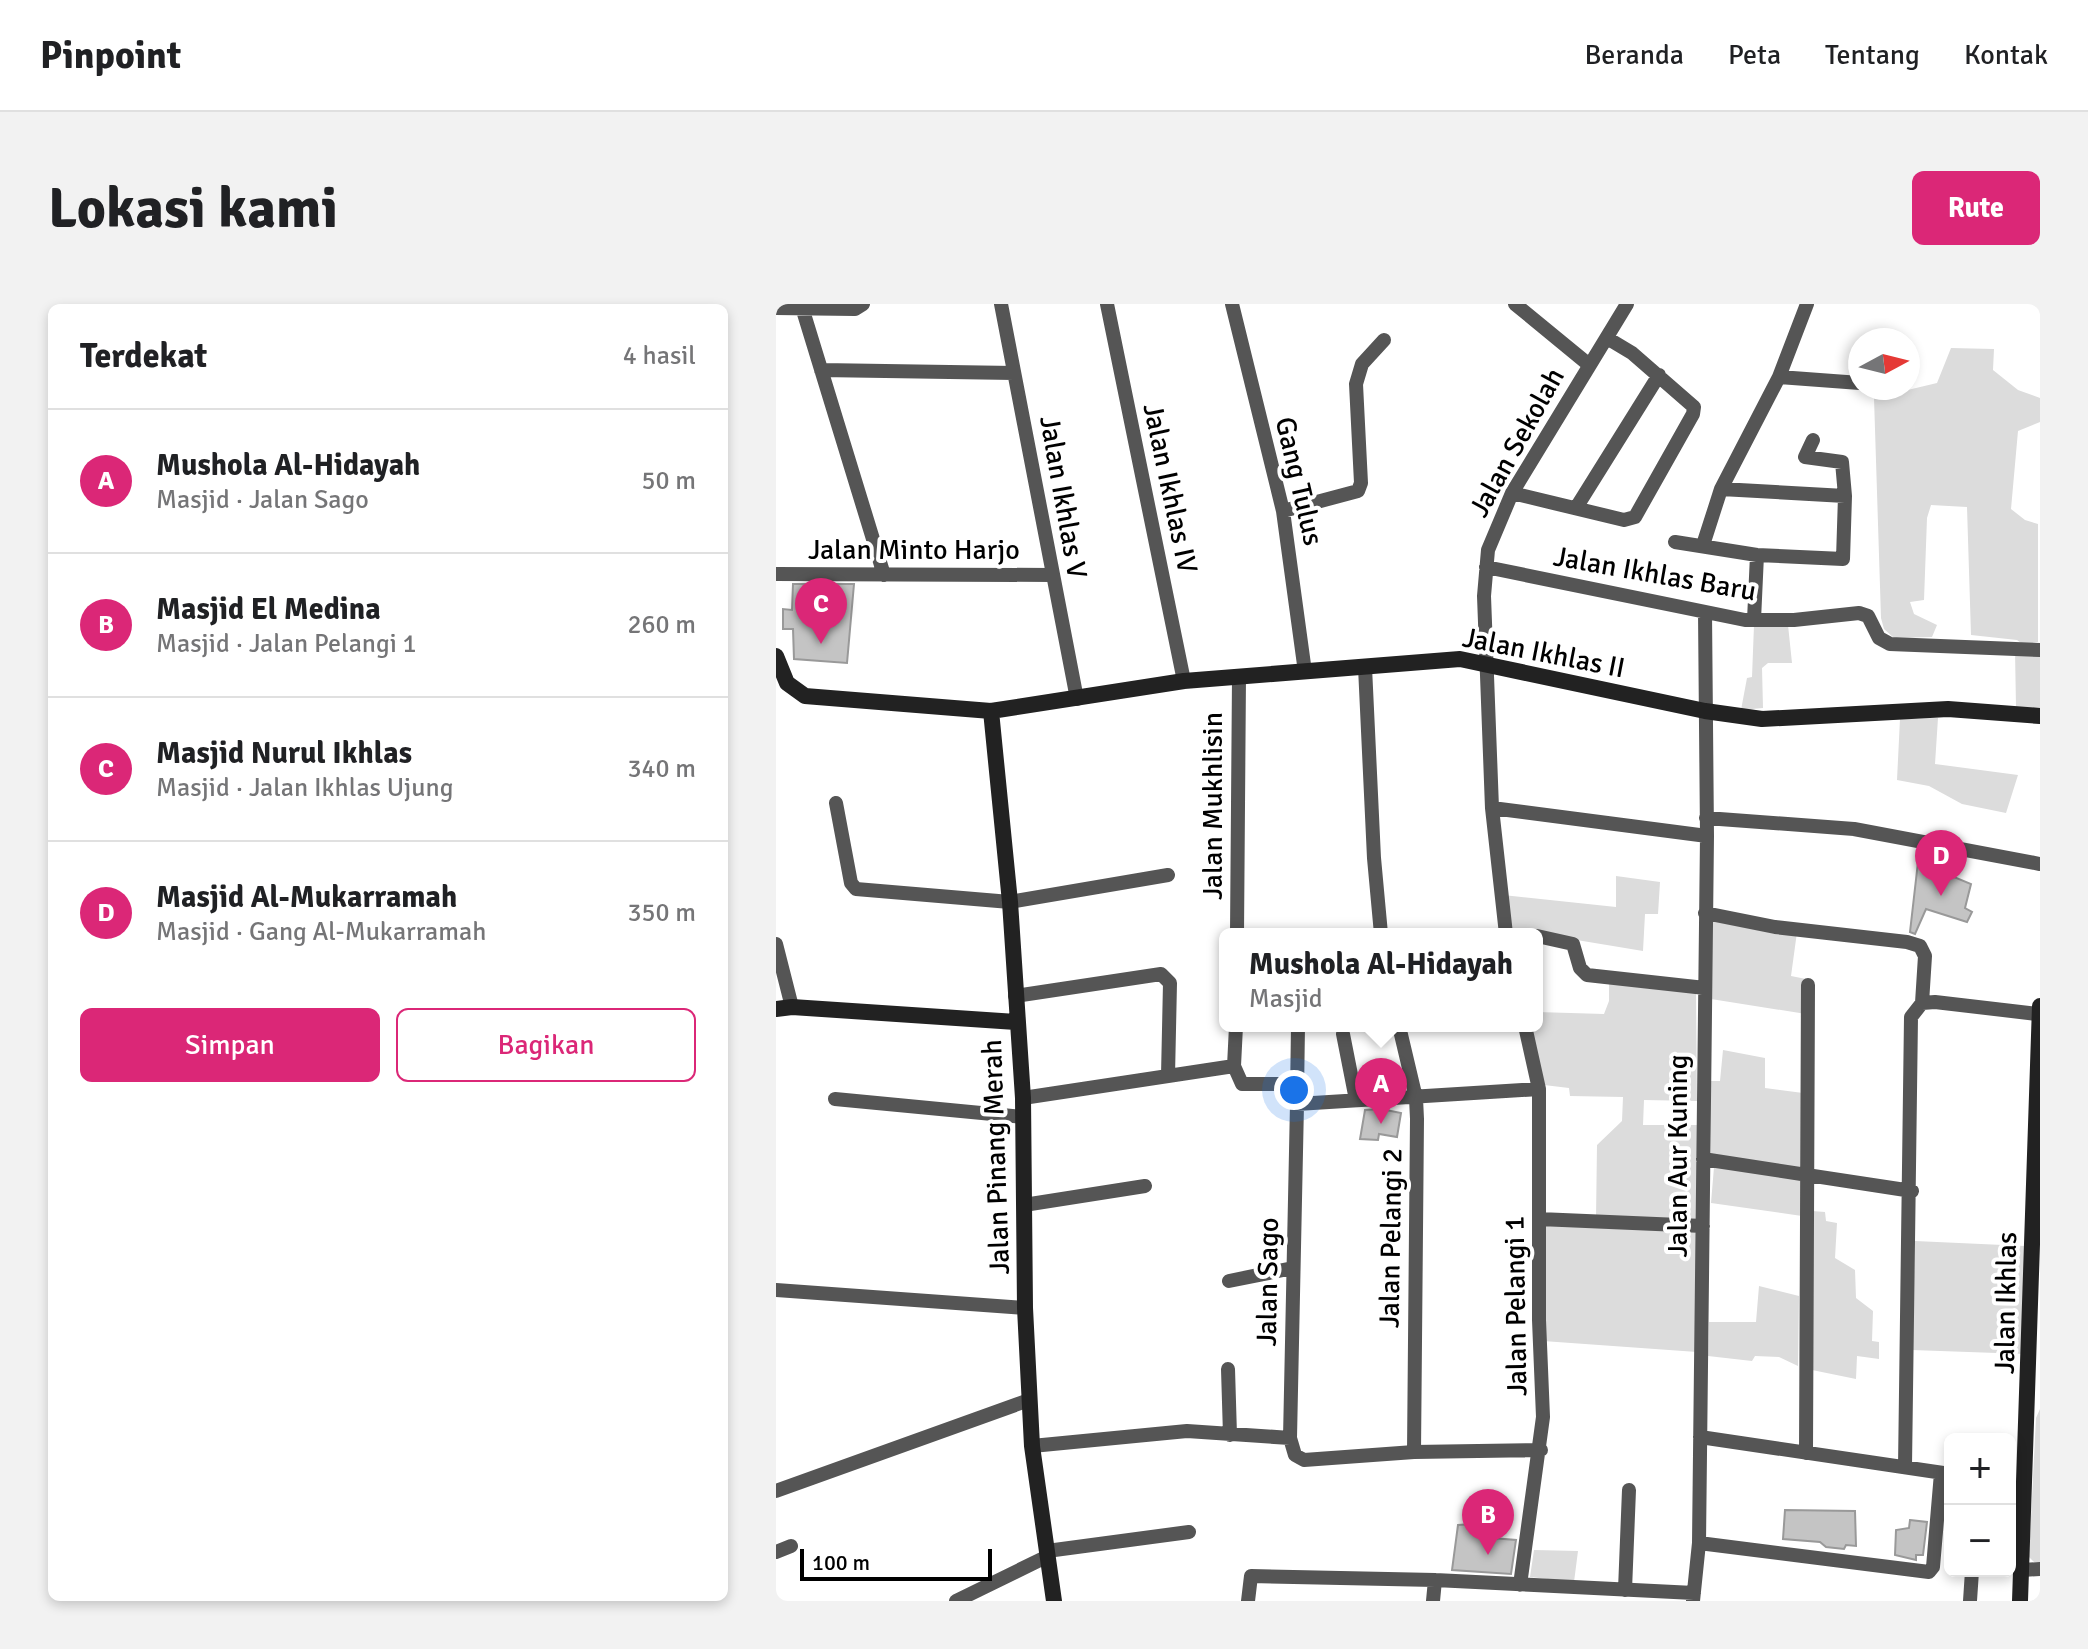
<!DOCTYPE html>
<html lang="id">
<meta charset="utf-8">
<style>
:root{--surface:#fff;--page:#f2f2f2;--text:#202124;--muted:#757577;--line:#e0e0e0;--accent:#db2777}
body{margin:0;font-family:Signika,sans-serif;background:var(--page);color:var(--text)}
.controls{position:absolute;right:24px;bottom:24px;display:grid;overflow:hidden;border-radius:12px;box-shadow:0 4px 12px #0003}
.controls button{width:72px;height:72px;display:grid;place-items:center;padding:0;border:0;border-bottom:2px solid var(--line);background:var(--surface);color:var(--text);font:40px sans-serif}
.compass{position:absolute;left:1072px;top:24px;width:72px;height:72px;border-radius:50%;background:var(--surface);box-shadow:0 4px 12px #0003;rotate:83deg}
.scale{position:absolute;left:24px;bottom:20px;width:192px;box-sizing:border-box;padding-left:8px;border:4px solid #000;border-top:0;font-size:22px;line-height:28px;white-space:nowrap;color:#000;-webkit-text-stroke:6px #fff;paint-order:stroke}
.you{position:absolute;left:518px;top:786px;width:28px;height:28px;margin:-20px;border:6px solid #fff;border-radius:50%;background:#1a73e8;box-shadow:0 0 0 12px #1a73e833}
.badge{display:grid;place-items:center;width:52px;height:52px;border-radius:50%;background:var(--accent);color:#fff;font-size:26px;font-weight:700}
.pin{position:absolute;translate:-50% -66px;filter:drop-shadow(0 2px 4px #0008)}
.pin::after{content:'';position:absolute;top:42px;width:28px;height:24px;background:inherit;clip-path:polygon(0 0,100% 0,50% 100%)}
.popup{position:absolute;left:443px;top:624px;width:324px;height:104px;box-sizing:border-box;display:grid;place-content:center;border-radius:12px;background:var(--surface);filter:drop-shadow(0 2px 6px #0005);font-size:26px;white-space:nowrap;color:var(--muted)}
.popup b{font-size:30px;color:var(--text)}
.popup::after{content:'';position:absolute;left:50%;top:100%;margin-left:-16px;border:16px solid transparent;border-top-color:var(--surface)}
.list{margin:0;padding:0;list-style:none}
h2{display:flex;justify-content:space-between;align-items:center;height:104px;margin:0;padding:0 32px;font-size:34px}
h2 small{font-size:26px;font-weight:400;color:var(--muted)}
.list li{display:grid;grid-template-columns:52px 1fr auto;gap:24px;align-items:center;box-sizing:border-box;height:144px;padding:0 32px;border-top:2px solid var(--line)}
.list b{display:block;font-size:30px;white-space:nowrap}
.list p{margin:0;font-size:26px;white-space:nowrap;color:var(--muted)}
.list em{font-size:26px;font-style:normal;color:var(--muted)}
.actions{display:flex;gap:16px;padding:24px 32px}
.actions a{flex:1;padding:18px 0;border:2px solid var(--accent);border-radius:12px;text-align:center;font-size:28px;color:var(--accent)}
.actions .main{background:var(--accent);color:#fff}
.map{position:relative;flex:none;width:1264px;height:1297px;overflow:hidden;border-radius:12px}
header{display:flex;align-items:center;gap:48px;box-sizing:border-box;height:112px;padding:0 40px;background:var(--surface);border-bottom:2px solid var(--line)}
header strong{font-size:38px}
nav{display:flex;gap:44px;margin-inline-start:auto;font-size:28px}
.intro{display:flex;align-items:center;justify-content:space-between;box-sizing:border-box;height:192px;padding:0 48px}
h1{margin:0;font-size:56px}
.button{padding:20px 36px;border-radius:12px;background:var(--accent);color:#fff;font-size:28px;font-weight:700}
main{display:flex;gap:48px;padding:0 48px}
aside{flex:1;background:var(--surface);border-radius:12px;box-shadow:0 4px 12px #0003}
.map>svg:first-child{display:block}
.green{fill:#dcdcdc}
.building{fill:#c4c4c4;stroke:#999;stroke-width:2}
.lines{fill:none;stroke-linecap:round;stroke-linejoin:round}
.street{stroke:#555;stroke-width:14}
.secondary{stroke:#222;stroke-width:16}
.labels{text-anchor:middle;stroke-width:8;stroke-linejoin:round;paint-order:stroke}
.street-label{font-size:28px;fill:#000;stroke:#fff}
</style>
<header>
<strong>Pinpoint</strong>
<nav><a>Beranda</a><a>Peta</a><a>Tentang</a><a>Kontak</a></nav>
</header>
<div class="intro"><h1>Lokasi kami</h1><a class="button">Rute</a></div>
<main>
<aside>
<h2>Terdekat<small>4 hasil</small></h2>
<ul class="list">
<li><span class="badge">A</span><div><b>Mushola Al-Hidayah</b><p>Masjid · Jalan Sago</p></div><em>50 m</em></li>
<li><span class="badge">B</span><div><b>Masjid El Medina</b><p>Masjid · Jalan Pelangi 1</p></div><em>260 m</em></li>
<li><span class="badge">C</span><div><b>Masjid Nurul Ikhlas</b><p>Masjid · Jalan Ikhlas Ujung</p></div><em>340 m</em></li>
<li><span class="badge">D</span><div><b>Masjid Al-Mukarramah</b><p>Masjid · Gang Al-Mukarramah</p></div><em>350 m</em></li>
</ul>
<div class="actions"><a class="main">Simpan</a><a>Bagikan</a></div>
</aside>
<div class="map">
<svg width="1264" height="1297" viewBox="0 0 1264 1297">
<rect width="100%" height="100%" fill="#fff"/>
<path class="green" d="M 1175,44 L 1218,45 L 1217,66 L 1242,86 L 1264,94 L 1264,118 L 1242,127 L 1235,205 L 1249,216 L 1262,220 L 1262,338 L 1248,341 L 1241,336 L 1195,331 L 1191,203 L 1155,201 L 1151,214 L 1148,296 L 1134,298 L 1138,310 L 1161,321 L 1156,333 L 1118,334 L 1108,325 L 1105,314 L 1098,94 L 1161,79 Z
M 978,321 L 1012,321 L 1016,359 L 992,359 L 986,364 L 987,404 L 965,406 L 971,374 L 976,373 Z
M 1239,347 L 1264,349 L 1264,405 L 1240,403 Z
M 1162,414 L 1159,460 L 1242,471 L 1230,509 L 1186,500 L 1153,482 L 1121,476 L 1124,415 Z
M 840,572 L 884,578 L 882,610 L 869,610 L 867,647 L 734,625 L 727,591 L 840,603 Z
M 934,615 L 1021,628 L 1015,672 L 1030,675 L 1030,710 L 935,695 Z
M 833,678 L 920,689 L 921,797 L 868,796 L 867,821 L 923,821 L 922,916 L 820,914 L 821,841 L 846,817 L 847,793 L 794,792 L 793,784 L 768,781 L 755,722 L 761,722 L 761,708 L 828,710 L 833,697 Z
M 947,746 L 989,754 L 989,784 L 1027,789 L 1026,865 L 935,852 L 934,777 L 944,777 Z
M 938,863 L 1026,874 L 1026,912 L 935,899 Z
M 1036,907 L 1049,908 L 1050,917 L 1061,919 L 1059,954 L 1079,966 L 1080,994 L 1097,1007 L 1096,1037 L 1103,1038 L 1103,1055 L 1081,1052 L 1080,1075 L 1036,1066 Z
M 769,921 L 921,926 L 921,1048 L 767,1037 Z
M 1139,937 L 1249,942 L 1249,1050 L 1136,1046 Z
M 983,982 L 1023,992 L 1022,1062 L 1003,1053 L 979,1052 L 976,1057 L 932,1052 L 933,1018 L 980,1018 Z
M 1264,1105 L 1264,1258 L 1258,1258 L 1253,1253 L 1260,1114 Z
M 758,1246 L 802,1247 L 798,1278 L 754,1273 Z"/>
<path class="building" d="M 17,280 L 78,280 L 71,359 L 18,355 L 17,325 L 7,325 L 7,305 L 16,306 Z
M 1142,558 L 1195,580 L 1189,604 L 1196,608 L 1191,618 L 1150,605 L 1139,630 L 1134,628 Z
M 605,805 L 625,809 L 621,833 L 603,830 L 602,836 L 584,835 L 589,806 Z
M 1009,1206 L 1079,1207 L 1080,1242 L 1070,1241 L 1068,1245 L 1050,1243 L 1044,1238 L 1007,1235 Z
M 699,1213 L 721,1213 L 716,1234 L 740,1236 L 735,1270 L 676,1266 L 682,1221 L 697,1220 Z
M 1134,1216 L 1151,1218 L 1147,1251 L 1140,1251 L 1140,1256 L 1119,1251 L 1120,1226 L 1133,1224 Z"/>
<g class="lines">
<path class="street" d="M 25,0 L 108,271
M 225,0 L 301,395
M 331,0 L 408,377
M 456,0 L 507,207 L 529,368
M 739,0 L 812,60
M 0,4 L 79,5 L 87,0
M 45,66 L 238,69
M 1003,73 L 1084,79
M 1037,136 L 1029,153 L 1066,158 L 1069,192
M 736,189 L 848,216 L 859,213 L 917,110 L 918,103 L 856,49 L 831,34
M 800,204 L 883,71
M 507,207 L 582,187 L 585,179 L 580,80 L 586,60 L 608,36
M 899,238 L 981,251 L 1067,255 L 1069,192 L 945,185
M 927,241 L 945,185 L 1003,73 L 1031,0
M 710,263 L 969,316 L 1018,316 L 1083,309 L 1092,312 L 1103,334 L 1114,340 L 1264,346
M 0,270 L 276,271
M 978,316 L 981,251
M 589,363 L 598,554 L 605,630
M 60,499 L 75,579 L 80,585 L 234,598 L 392,571
M 716,504 L 931,532
M 930,514 L 1078,525 L 1264,560
M 929,609 L 999,623 L 1131,638 L 1144,642 L 1149,652 L 1146,699
M 461,630 L 463,373
M 730,630 L 716,504 L 708,292 L 712,246 L 736,189 L 851,0
M 761,632 L 797,640 L 804,664 L 811,671 L 929,684
M 0,640 L 16,703
M 239,692 L 385,670 L 394,679 L 392,772
M 460,722 L 458,762 L 466,780 L 520,780
M 623,722 L 640,794 L 641,815 L 638,1148
M 567,730 L 580,796
M 763,785 L 521,800 L 514,1134 L 519,1151 L 528,1156 L 638,1148 L 765,1146
M 521,790 L 522,722
M 247,794 L 458,762
M 59,795 L 248,813
M 927,855 L 1136,887
M 248,901 L 369,882
M 763,915 L 927,922
M 453,977 L 517,964
M 0,986 L 249,1004
M 452,1065 L 454,1131
M 924,1133 L 1174,1170
M 256,1142 L 411,1127 L 514,1134
M 1030,1149 L 1032,681
M 1129,1163 L 1135,713 L 1146,699 L 1159,698 L 1261,710
M 0,1187 L 253,1096
M 923,1239 L 1153,1268 L 1157,1263 L 1165,1169
M 271,1247 L 413,1228
M 0,1248 L 15,1242
M 1246,1266 L 1264,1265
M 744,1281 L 767,1113 L 763,1016 L 763,785 L 749,722
M 849,1286 L 853,1186
M 180,1297 L 272,1252
M 472,1297 L 475,1272 L 659,1276 L 918,1289
M 657,1297 L 659,1276
M 917,1297 L 923,1239 L 931,532 L 929,308
M 1194,1297 L 1196,1267"/>
<path class="secondary" d="M 0,352 L 11,379 L 29,392 L 215,407 L 408,377 L 684,355 L 929,407 L 986,415 L 1172,405 L 1264,412
M 215,407 L 234,598 L 247,794 L 249,1004 L 256,1142 L 278,1297
M 0,705 L 16,703 L 240,718
M 1244,1297 L 1264,702"/>
</g>
<g class="labels">
<g class="street-label">
<text transform="translate(740 138) rotate(-61)" y="10">Jalan Sekolah</text>
<text transform="translate(524 177) rotate(77)" y="10">Gang Tulus</text>
<text transform="translate(395 184) rotate(78)" y="10">Jalan Ikhlas IV</text>
<text transform="translate(288 193) rotate(80)" y="10">Jalan Ikhlas V</text>
<text x="138" y="255">Jalan Minto Harjo</text>
<text transform="translate(879 269) rotate(10)" y="10">Jalan Ikhlas Baru</text>
<text transform="translate(768 348) rotate(11)" y="10">Jalan Ikhlas II</text>
<text transform="translate(436 502) rotate(-90)" y="10">Jalan Mukhlisin</text>
<text transform="translate(901 852) rotate(-90)" y="10">Jalan Aur Kuning</text>
<text transform="translate(219 853) rotate(-92)" y="10">Jalan Pinang Merah</text>
<text transform="translate(614 934) rotate(-89)" y="10">Jalan Pelangi 2</text>
<text transform="translate(491 978) rotate(-89)" y="10">Jalan Sago</text>
<text transform="translate(1229 999) rotate(-89)" y="10">Jalan Ikhlas</text>
<text transform="translate(739 1002) rotate(-91)" y="10">Jalan Pelangi 1</text>
</g>
</g>
</svg>
<div class="controls">
<button>+</button>
<button>−</button>
</div>
<svg class="compass" viewBox="-18 -18 36 36"><path d="M0-13l5 13h-10z" fill="#e53935"/><path d="M0 13l5-13h-10z" fill="#757577"/></svg>
<div class="scale">100 m</div>
<div class="you"></div>
<div class="pin badge" style="left:605px;top:820px">A</div>
<div class="popup"><b>Mushola Al-Hidayah</b>Masjid</div>
<div class="pin badge" style="left:712px;top:1251px">B</div>
<div class="pin badge" style="left:45px;top:340px">C</div>
<div class="pin badge" style="left:1165px;top:592px">D</div>
</div>
</main>
